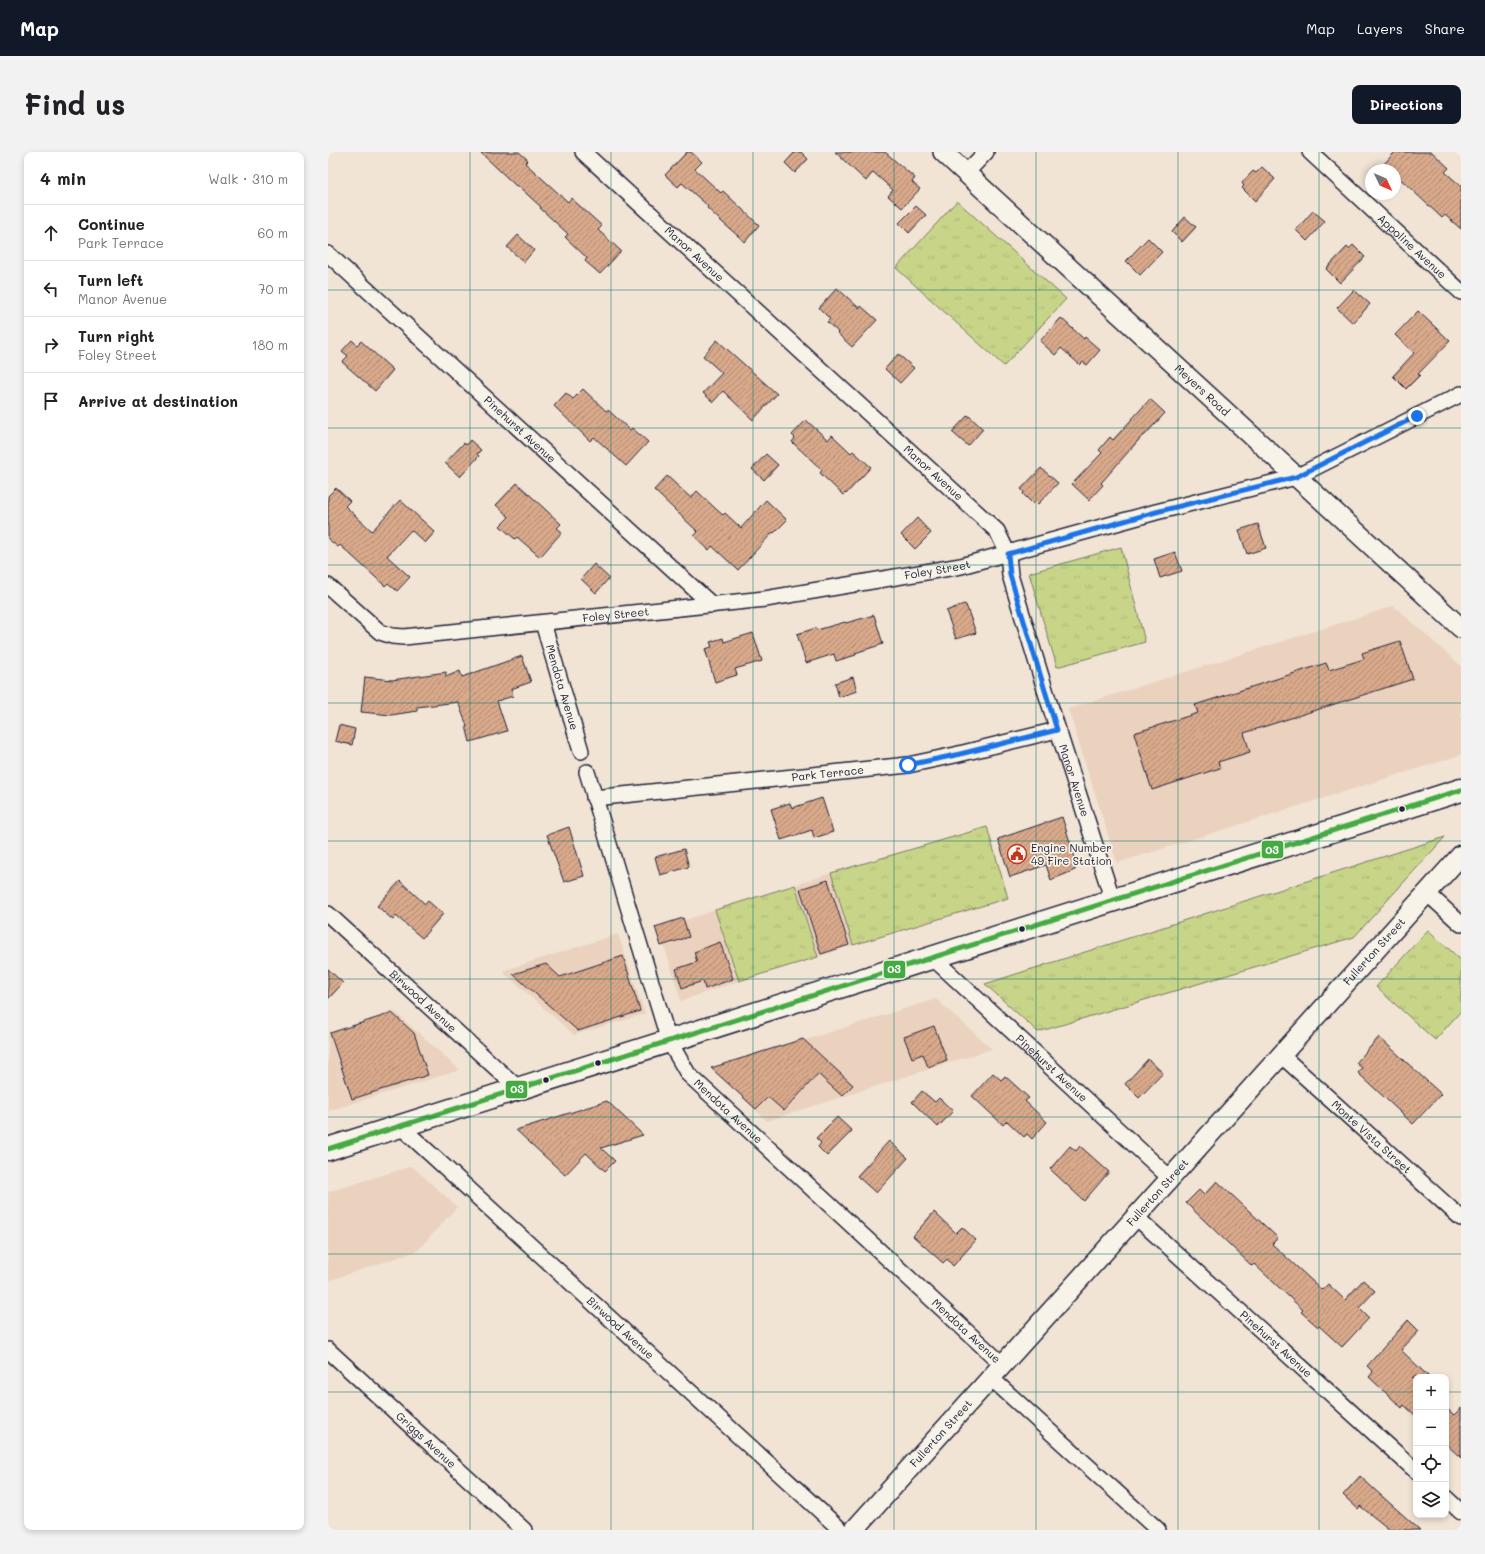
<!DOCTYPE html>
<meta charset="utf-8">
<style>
:root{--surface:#fff;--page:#f2f2f2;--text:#202124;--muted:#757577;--line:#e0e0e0;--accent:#111827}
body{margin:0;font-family:Mali,sans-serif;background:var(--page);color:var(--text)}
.controls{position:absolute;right:12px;bottom:12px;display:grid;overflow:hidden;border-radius:8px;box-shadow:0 2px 6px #0003}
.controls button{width:36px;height:36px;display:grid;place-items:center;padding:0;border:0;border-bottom:1px solid var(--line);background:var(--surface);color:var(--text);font:20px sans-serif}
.compass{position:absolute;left:1037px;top:12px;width:36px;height:36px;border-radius:50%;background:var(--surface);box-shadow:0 2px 6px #0003;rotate:134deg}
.stop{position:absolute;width:12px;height:12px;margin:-9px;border:3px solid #1a73e8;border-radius:50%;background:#fff}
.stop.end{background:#1a73e8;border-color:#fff;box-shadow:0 1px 4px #0008}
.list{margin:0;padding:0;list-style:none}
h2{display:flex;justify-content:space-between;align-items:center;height:52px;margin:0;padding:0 16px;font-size:17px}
h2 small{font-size:13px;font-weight:400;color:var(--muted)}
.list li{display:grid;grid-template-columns:26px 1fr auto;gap:12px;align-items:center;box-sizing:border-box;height:56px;padding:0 16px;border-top:1px solid var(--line)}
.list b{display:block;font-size:15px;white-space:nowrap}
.list p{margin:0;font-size:13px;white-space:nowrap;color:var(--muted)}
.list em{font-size:13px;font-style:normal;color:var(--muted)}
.icon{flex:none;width:22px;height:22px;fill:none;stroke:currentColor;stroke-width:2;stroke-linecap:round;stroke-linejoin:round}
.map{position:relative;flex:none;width:1133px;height:1378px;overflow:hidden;border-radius:8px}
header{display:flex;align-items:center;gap:24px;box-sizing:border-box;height:56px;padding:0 20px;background:var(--accent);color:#fff}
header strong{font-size:19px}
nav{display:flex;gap:22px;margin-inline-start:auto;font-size:14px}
.intro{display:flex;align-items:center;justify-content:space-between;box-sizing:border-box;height:96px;padding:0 24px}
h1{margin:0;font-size:28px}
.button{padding:10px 18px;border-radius:8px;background:var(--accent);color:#fff;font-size:14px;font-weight:700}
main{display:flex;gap:24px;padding:0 24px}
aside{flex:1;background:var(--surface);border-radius:8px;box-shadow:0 2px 6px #0003}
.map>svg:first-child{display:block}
.built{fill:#ead2bf}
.grass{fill:url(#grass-tufts);stroke:#757c62}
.building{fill:url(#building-hatch);stroke:#22223b}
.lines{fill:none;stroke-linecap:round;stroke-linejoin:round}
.minor-casing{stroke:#22223b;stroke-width:18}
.tertiary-casing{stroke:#22223b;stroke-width:22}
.primary-casing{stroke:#22223b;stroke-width:25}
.minor{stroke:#f7f3e8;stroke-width:15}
.tertiary{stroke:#f7f3e8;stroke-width:19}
.primary{stroke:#f7f3e8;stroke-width:22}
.bus-1-casing{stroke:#f7f3e8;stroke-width:8}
.bus-1{stroke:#44aa42;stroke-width:5}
.route{stroke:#1a73e8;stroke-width:5}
.grid{fill:none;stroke:#0f766e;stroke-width:1;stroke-opacity:0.55}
.bus-dot{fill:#22223b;stroke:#f7f3e8;stroke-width:1.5}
.labels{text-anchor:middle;stroke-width:3.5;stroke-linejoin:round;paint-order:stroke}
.street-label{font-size:11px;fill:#22223b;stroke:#f7f3e8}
.poi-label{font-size:11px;fill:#22223b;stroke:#f7f3e8;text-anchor:start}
.line-badge{stroke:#f7f3e8;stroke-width:1.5}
.badge-label{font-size:11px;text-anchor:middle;font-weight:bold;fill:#fff}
</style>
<header>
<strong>Map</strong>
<nav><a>Map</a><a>Layers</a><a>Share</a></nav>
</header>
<div class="intro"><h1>Find us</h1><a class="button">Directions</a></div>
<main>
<aside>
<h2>4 min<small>Walk · 310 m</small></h2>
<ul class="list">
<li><svg class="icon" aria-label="ahead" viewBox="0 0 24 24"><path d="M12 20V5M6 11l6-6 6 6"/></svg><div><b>Continue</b><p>Park Terrace</p></div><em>60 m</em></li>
<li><svg class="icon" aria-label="left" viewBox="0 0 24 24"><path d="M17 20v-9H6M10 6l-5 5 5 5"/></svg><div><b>Turn left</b><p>Manor Avenue</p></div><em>70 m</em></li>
<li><svg class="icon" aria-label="right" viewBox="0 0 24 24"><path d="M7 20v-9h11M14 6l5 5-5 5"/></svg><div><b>Turn right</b><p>Foley Street</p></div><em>180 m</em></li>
<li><svg class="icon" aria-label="arrive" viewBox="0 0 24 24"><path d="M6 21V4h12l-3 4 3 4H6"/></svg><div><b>Arrive at destination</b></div></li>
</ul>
</aside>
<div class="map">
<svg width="1133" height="1378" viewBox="0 0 1133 1378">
<defs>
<pattern id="grass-tufts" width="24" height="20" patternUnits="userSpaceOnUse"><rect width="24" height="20" fill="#c8d589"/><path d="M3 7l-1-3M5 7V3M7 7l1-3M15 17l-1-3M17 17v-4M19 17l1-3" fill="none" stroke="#acb777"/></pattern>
<pattern id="building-hatch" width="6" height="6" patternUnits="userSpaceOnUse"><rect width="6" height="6" fill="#d9a98b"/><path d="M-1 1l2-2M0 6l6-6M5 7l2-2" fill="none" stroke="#b08973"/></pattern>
</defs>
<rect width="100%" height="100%" fill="#f1e4d5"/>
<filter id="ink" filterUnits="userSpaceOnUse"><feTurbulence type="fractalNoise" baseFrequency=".025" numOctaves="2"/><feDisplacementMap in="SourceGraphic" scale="8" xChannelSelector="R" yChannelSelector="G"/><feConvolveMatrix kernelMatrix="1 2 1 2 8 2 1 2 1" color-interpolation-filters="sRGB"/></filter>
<g filter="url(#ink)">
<path class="built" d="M 1066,454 L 1133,514 L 1133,603 L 789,711 L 740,557 Z
M 503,721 L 525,793 L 490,805 L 467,733 Z
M 387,758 L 411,829 L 353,849 L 331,777 Z
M 290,782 L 317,862 L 246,883 L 174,819 Z
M 608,847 L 664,897 L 439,969 L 384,917 Z
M 67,860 L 132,918 L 0,959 L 0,884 Z
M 84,1014 L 129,1055 L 89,1099 L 0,1129 L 0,1040 Z"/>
<path class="grass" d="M 629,49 L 738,147 L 676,214 L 568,116 Z
M 793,395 L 817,490 L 729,515 L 701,421 Z
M 659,675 L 680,746 L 525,793 L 503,721 Z
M 1117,685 L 1026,785 L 710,880 L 657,832 Z
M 467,733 L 490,805 L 411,829 L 387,758 Z
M 1100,778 L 1133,808 L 1133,859 L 1107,888 L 1048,835 Z"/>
<path class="building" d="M 152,0 L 191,0 L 200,8 L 197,11 L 240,50 L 243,46 L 274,74 L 270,78 L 293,99 L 272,122 L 257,109 L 259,106 L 237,85 L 240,82 L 212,56 L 213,55 L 189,33 L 188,34 Z
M 359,0 L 363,0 L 374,10 L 367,17 L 393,41 L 395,39 L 431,73 L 417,90 L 394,70 L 379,56 L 380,54 L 354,31 L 350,35 L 337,23 Z
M 467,0 L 473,0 L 480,7 L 467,21 L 457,11 Z
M 507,0 L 557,0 L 587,26 L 584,30 L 592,37 L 574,56 L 560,44 L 565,38 L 545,20 L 538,29 Z
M 1067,0 L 1104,0 L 1121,16 L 1117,20 L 1133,34 L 1133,77 L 1117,63 L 1114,66 L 1067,22 L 1067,18 L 1062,18 L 1056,12 Z
M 934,15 L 947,27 L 927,49 L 914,36 L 916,34 L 914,31 L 925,19 L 928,21 Z
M 588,54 L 598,63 L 581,81 L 571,71 Z
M 985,59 L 997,69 L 979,89 L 968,78 Z
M 857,65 L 868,75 L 854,90 L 844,80 Z
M 190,83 L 206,98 L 196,110 L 179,95 Z
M 820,86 L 834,100 L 812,123 L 798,109 Z
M 1025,93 L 1037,105 L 1012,131 L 998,117 L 1019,95 L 1021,97 Z
M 509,136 L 531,156 L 533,154 L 549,168 L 524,195 L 509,181 L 510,180 L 499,170 L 502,167 L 491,156 Z
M 1026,138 L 1042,152 L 1025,171 L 1009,156 Z
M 1090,159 L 1122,189 L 1090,222 L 1092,223 L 1078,237 L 1065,224 L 1086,201 L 1067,183 Z
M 733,166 L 756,187 L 757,185 L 772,198 L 759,213 L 755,210 L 752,213 L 733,196 L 727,203 L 712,189 Z
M 24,188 L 29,193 L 33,189 L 65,218 L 47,239 L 14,210 L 20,204 L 14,199 Z
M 389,188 L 449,242 L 425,268 L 395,239 L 385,250 L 375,241 L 394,221 L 375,204 Z
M 570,202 L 586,216 L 572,231 L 557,217 Z
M 255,237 L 278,259 L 280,258 L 302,278 L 304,276 L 320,290 L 298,314 L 266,285 L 262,289 L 226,254 L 238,241 L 245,247 Z
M 822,247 L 837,261 L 816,284 L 815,283 L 773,331 L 775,333 L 761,348 L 744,332 L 774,301 L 771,298 L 782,285 L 785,288 Z
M 640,263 L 655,277 L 640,294 L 624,280 Z
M 478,268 L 500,288 L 504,283 L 523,301 L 525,299 L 543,315 L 518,342 L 517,341 L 515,343 L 492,321 L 494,318 L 464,290 L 467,286 L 464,283 Z
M 142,288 L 153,298 L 149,302 L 151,304 L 132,325 L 117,311 L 136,291 L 138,293 Z
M 438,302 L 450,313 L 436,328 L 424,317 Z
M 713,316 L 730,331 L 710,352 L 707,349 L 705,352 L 695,342 L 696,340 L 693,337 Z
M 339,324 L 363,346 L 369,339 L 389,358 L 395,363 L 397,361 L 413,376 L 438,348 L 459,368 L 446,381 L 445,380 L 410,418 L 384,394 L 381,398 L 366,384 L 370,380 L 326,338 Z
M 189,331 L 233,372 L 229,376 L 234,380 L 212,405 L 189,385 L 187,387 L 172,374 L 181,365 L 168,353 Z
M 8,336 L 22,349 L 17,354 L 44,379 L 72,348 L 107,380 L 97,391 L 83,378 L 59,404 L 82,425 L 69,439 L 60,431 L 57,434 L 12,393 L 10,395 L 0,387 L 0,344 Z
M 589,366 L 603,381 L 587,397 L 573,383 Z
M 930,372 L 938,396 L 919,402 L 911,378 Z
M 847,400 L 854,419 L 832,426 L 826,407 Z
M 266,412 L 281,426 L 268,441 L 253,427 Z
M 636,452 L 638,453 L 648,481 L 628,487 L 618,459 Z
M 546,463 L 555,492 L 527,501 L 528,503 L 508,509 L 506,502 L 478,511 L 469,482 L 488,476 L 489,478 L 517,470 L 518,471 Z
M 425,481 L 434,509 L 407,517 L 409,523 L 387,530 L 377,497 L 384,495 L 382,490 L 395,486 L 396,490 Z
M 1072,489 L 1085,527 L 916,581 L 922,600 L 890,610 L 892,616 L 824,638 L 806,581 L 870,561 L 867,553 L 998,511 L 1001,518 L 1036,507 L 1034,501 Z
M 194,504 L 203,530 L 183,537 L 185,544 L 169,549 L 179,579 L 142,590 L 138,574 L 139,574 L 130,550 L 89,555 L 89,559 L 63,563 L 33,560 L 37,525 L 64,528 L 118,520 L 118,525 L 132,519 L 134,525 Z
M 525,525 L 529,539 L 511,545 L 507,531 Z
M 11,573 L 27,577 L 24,593 L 7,589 Z
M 494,646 L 505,680 L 486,686 L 484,678 L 453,688 L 443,657 L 462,651 L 464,656 Z
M 734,665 L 748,709 L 747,718 L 723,728 L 718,713 L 682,725 L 670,687 Z
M 241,675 L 256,724 L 236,730 L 219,683 Z
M 356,697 L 361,715 L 332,723 L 327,705 Z
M 500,728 L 521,793 L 493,802 L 472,737 Z
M 72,729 L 97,752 L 100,749 L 115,762 L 94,786 L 68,764 L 65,768 L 49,754 Z
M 355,766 L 361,785 L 333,794 L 327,775 Z
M 392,790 L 405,827 L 377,837 L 375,829 L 354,836 L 348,817 L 369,810 L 366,800 Z
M 295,804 L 312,859 L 250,879 L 185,822 L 218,812 L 232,825 Z
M 0,817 L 15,831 L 0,847 Z
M 64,861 L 86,881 L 100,923 L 24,947 L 2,881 Z
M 606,874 L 619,908 L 600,915 L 595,902 L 584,906 L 576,885 Z
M 1051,885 L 1113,942 L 1085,972 L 1030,921 L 1034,916 L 1028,911 Z
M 475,887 L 525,933 L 514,944 L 490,922 L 456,959 L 440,945 L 428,957 L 383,916 Z
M 820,907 L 835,921 L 811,946 L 797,932 Z
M 665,921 L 673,928 L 677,924 L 701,946 L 697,949 L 719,970 L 704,987 L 699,982 L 696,985 L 679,969 L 675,973 L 644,944 Z
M 594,939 L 607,950 L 611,946 L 625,959 L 610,975 L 584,950 Z
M 279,949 L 315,983 L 273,996 L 287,1009 L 277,1019 L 258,1001 L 237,1023 L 188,978 Z
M 509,965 L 524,979 L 499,1004 L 490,995 L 493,991 L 488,986 Z
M 561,989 L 580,1006 L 548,1041 L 529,1024 Z
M 742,994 L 748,999 L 752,994 L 781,1020 L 756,1049 L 722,1017 Z
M 889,1029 L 950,1086 L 944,1092 L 994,1138 L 1000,1132 L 1017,1148 L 1035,1128 L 1047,1139 L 1031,1156 L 1041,1166 L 1014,1195 L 991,1174 L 990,1175 L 973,1160 L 975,1158 L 926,1112 L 924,1114 L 858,1051 L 871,1038 L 876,1043 Z
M 606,1060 L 628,1081 L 634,1075 L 648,1088 L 625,1114 L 619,1107 L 615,1111 L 585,1084 Z
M 1080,1168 L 1091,1179 L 1073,1198 L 1101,1225 L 1084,1225 L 1088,1229 L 1088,1264 L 1076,1253 L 1074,1256 L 1041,1225 L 1045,1220 L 1039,1214 Z
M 1118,1256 L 1126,1263 L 1133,1256 L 1133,1306 L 1118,1292 Z
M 1032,1324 L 1047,1338 L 1092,1378 L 1062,1378 L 1032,1354 L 1030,1357 L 1015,1343 Z"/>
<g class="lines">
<g class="minor-casing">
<g id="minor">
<path id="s1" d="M 255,0 L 669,379 L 680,402 L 682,423 L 719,544 L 785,749"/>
<path id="s2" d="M 982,0 L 1133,140"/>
<path d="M 638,21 L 658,0"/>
<path id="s3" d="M 0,102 L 384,453"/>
<path id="s4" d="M 0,434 L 52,480 L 64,484 L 76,485 L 437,447 L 633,414 L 828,360 L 968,325 L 1133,242"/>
<path id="s5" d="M 215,471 L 253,599"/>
<path id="s6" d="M 259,620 L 341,889 L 360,922 L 675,1213"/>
<path id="s7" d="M 266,646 L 580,613 L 627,603 L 729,578"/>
<path d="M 1099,741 L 1133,772"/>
<path id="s8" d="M 0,762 L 191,937"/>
<path id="s9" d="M 605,806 L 842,1026"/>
<path id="s10" d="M 953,903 L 1133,1066"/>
<path id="s11" d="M 72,974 L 513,1378"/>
<path id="s12" d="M 808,1065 L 1088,1319"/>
<path id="s13" d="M 0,1198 L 196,1378"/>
<path d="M 663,1226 L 830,1378"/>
<path d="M 1118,1346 L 1133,1360"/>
</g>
</g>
<g class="tertiary-casing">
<g id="tertiary">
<path id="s14" d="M 615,0 L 1133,476"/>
<path id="s15" d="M 526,1378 L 1133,703"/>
</g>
</g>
<g class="primary-casing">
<path id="primary" d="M 0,997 L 1133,638"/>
</g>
<use href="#minor" class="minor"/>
<use href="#tertiary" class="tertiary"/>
<use href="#primary" class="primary"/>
<g class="bus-1-casing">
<path id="bus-1" d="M 0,997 L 1133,638"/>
</g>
<use href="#bus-1" class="bus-1"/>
</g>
</g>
<g class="lines" filter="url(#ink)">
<path class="route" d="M 580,613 L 628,603 L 729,578 L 682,423 L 680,402 L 828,360 L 968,325 L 1089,264"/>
</g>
<path class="grid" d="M 142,0 L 142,1378M 283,0 L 283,1378M 425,0 L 425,1378M 566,0 L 566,1378M 708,0 L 708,1378M 850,0 L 850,1378M 991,0 L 991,1378M 0,138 L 1133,138M 0,276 L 1133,276M 0,413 L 1133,413M 0,551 L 1133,551M 0,689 L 1133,689M 0,827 L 1133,827M 0,965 L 1133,965M 0,1102 L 1133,1102M 0,1240 L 1088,1240M 1118,1240 L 1133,1240"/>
<defs>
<g id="civic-ring" transform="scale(1)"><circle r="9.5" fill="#f7f3e8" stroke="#c8321e" stroke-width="1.5"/><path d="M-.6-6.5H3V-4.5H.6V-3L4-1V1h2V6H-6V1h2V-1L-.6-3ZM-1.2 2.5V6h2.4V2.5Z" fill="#c8321e"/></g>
</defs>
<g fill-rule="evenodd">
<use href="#civic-ring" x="689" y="702"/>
</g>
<g class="bus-dot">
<circle cx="1074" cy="657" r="3.5"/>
<circle cx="694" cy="777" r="3.5"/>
<circle cx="270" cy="911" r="3.5"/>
<circle cx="218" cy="928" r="3.5"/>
</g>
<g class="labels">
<g class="street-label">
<text dy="4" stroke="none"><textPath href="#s2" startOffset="139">Appoline Avenue</textPath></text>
<text dy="4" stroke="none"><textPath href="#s1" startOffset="151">Manor Avenue</textPath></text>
<text dy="4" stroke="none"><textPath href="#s14" startOffset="352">Meyers Road</textPath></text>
<text dy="4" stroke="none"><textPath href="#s3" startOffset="260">Pinehurst Avenue</textPath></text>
<text dy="4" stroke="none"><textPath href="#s1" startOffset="475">Manor Avenue</textPath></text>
<text dy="4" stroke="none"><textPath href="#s4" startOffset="632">Foley Street</textPath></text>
<text dy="4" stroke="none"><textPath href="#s4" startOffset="307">Foley Street</textPath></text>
<text dy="4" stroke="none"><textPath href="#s5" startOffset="67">Mendota Avenue</textPath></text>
<text dy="4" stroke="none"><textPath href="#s7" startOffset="235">Park Terrace</textPath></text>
<text dy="4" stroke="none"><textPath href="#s1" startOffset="823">Manor Avenue</textPath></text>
<text dy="4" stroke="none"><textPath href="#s15" startOffset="778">Fullerton Street</textPath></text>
<text dy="4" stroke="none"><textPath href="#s8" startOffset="129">Birwood Avenue</textPath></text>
<text dy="4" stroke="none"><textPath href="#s9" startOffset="162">Pinehurst Avenue</textPath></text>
<text dy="4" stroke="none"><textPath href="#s6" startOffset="374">Mendota Avenue</textPath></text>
<text dy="4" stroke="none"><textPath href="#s10" startOffset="122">Monte Vista Street</textPath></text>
<text dy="4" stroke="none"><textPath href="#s15" startOffset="454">Fullerton Street</textPath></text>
<text dy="4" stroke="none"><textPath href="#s11" startOffset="299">Birwood Avenue</textPath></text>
<text dy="4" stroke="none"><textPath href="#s6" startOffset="698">Mendota Avenue</textPath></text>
<text dy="4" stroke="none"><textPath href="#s12" startOffset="189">Pinehurst Avenue</textPath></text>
<text dy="4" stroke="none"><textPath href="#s15" startOffset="130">Fullerton Street</textPath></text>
<text dy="4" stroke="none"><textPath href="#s13" startOffset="133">Griggs Avenue</textPath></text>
</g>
<g class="poi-label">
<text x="703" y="700">Engine Number<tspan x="703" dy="13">49 Fire Station</tspan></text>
</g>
</g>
<g class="line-badge">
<rect x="933" y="688" width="23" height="19" rx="4" fill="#44aa42"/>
<rect x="555" y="808" width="23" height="19" rx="4" fill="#44aa42"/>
<rect x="177" y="928" width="23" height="19" rx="4" fill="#44aa42"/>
</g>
<g class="badge-label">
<text x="944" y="702">03</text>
<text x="566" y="821">03</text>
<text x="189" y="941">03</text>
</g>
</svg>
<div class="controls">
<button>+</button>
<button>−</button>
<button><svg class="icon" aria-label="locate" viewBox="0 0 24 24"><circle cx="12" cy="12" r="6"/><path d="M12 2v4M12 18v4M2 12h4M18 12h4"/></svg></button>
<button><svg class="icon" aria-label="layers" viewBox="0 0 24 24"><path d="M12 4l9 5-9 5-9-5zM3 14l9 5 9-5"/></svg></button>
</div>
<svg class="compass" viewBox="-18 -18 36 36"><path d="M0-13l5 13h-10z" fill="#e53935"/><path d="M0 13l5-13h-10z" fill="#757577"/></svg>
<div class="stop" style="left:580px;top:613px"></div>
<div class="stop end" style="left:1089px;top:264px"></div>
</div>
</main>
